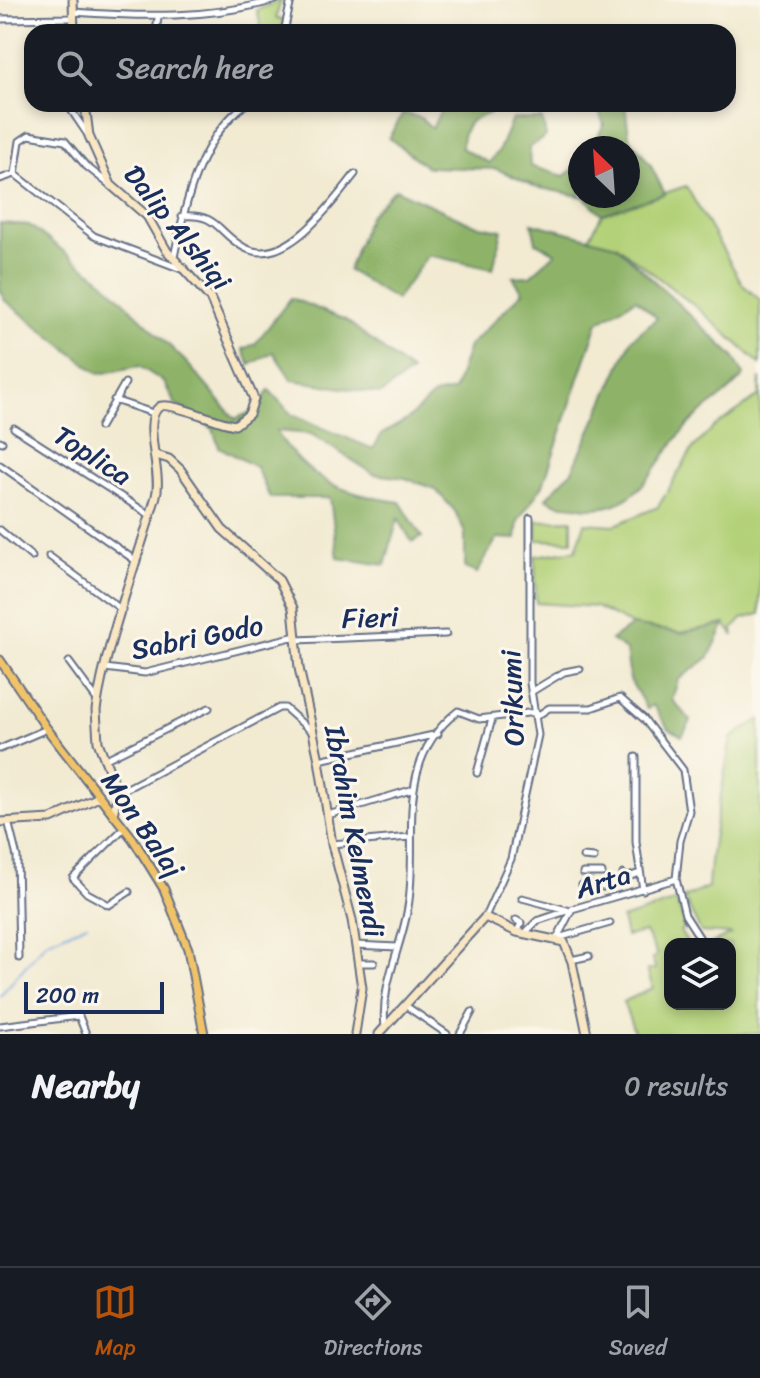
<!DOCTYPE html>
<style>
:root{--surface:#171b24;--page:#242831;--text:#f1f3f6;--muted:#9ea1a6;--line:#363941;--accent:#b45309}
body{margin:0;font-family:Sriracha,sans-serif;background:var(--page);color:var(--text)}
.controls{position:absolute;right:24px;bottom:24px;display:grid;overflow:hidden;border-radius:16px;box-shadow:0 4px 12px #0003}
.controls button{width:72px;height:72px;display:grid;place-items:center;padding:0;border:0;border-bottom:2px solid var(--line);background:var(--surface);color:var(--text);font:40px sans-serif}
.compass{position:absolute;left:568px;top:136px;width:72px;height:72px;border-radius:50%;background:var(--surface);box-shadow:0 4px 12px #0003;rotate:335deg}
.scale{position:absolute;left:24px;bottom:20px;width:140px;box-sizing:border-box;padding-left:8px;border:4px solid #1b2f5e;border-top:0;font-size:22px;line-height:28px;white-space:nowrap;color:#1b2f5e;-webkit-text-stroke:6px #fbf7ec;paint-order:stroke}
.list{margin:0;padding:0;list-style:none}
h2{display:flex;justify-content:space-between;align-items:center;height:104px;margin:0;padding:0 32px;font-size:34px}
h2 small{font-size:26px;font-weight:400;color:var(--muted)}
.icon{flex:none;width:44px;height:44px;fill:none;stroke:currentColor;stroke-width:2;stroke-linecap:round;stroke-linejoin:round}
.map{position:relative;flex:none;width:760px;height:1034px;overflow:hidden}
.search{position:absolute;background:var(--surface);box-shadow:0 4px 12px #0003;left:24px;right:24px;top:24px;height:88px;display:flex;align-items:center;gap:20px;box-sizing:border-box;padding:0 28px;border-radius:24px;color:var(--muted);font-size:30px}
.sheet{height:232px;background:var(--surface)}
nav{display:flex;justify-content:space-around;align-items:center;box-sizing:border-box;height:112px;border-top:2px solid var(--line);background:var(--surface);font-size:22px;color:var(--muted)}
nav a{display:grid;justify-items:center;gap:4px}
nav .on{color:var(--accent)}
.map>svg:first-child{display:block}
.green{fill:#b3d178;stroke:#67806b;stroke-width:2}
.forest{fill:#8eb368;stroke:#547163;stroke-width:2}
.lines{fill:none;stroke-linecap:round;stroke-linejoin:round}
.stream{stroke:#74a7e0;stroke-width:2}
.street-casing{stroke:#667086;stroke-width:9}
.secondary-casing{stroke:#667086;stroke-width:11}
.primary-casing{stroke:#667086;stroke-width:11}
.street{stroke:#fff;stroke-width:5}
.secondary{stroke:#f9e7c3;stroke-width:7}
.primary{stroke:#f1c369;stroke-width:7}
.labels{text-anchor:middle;stroke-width:6;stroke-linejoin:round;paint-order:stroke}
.street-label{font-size:28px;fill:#1b2f5e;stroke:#fbf7ec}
</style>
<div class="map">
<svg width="760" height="1034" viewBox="0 0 760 1034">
<rect width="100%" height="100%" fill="#fbf7ec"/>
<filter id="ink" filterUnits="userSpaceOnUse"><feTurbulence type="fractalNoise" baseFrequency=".0125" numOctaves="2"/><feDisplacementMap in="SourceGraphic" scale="16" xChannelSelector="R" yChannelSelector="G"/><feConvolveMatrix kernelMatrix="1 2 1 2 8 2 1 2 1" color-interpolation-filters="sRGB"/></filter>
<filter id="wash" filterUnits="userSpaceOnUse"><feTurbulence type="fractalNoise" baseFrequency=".006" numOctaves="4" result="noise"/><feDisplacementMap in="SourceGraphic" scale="32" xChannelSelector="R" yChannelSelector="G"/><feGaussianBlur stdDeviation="1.8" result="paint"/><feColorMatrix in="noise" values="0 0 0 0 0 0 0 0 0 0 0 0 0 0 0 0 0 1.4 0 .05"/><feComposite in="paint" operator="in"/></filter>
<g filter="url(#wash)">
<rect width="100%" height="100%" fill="#f2ead1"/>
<path class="green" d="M 281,0 L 276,18 L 284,20 L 280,32 L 262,32 L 257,10 Z
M 686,186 L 743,285 L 760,300 L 760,364 L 701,311 L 616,245 L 589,239 L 602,214 Z
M 760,378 L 760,614 L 742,619 L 733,629 L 734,636 L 725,624 L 681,633 L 632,625 L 596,607 L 536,603 L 535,556 L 576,550 L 585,523 L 615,525 L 658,507 L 693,448 L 715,426 L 759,396 Z
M 572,520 L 572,541 L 537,540 L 537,521 Z
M 760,719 L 760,1034 L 635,1034 L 623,1002 L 653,988 L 647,970 L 656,969 L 652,959 L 657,955 L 645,932 L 626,936 L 622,919 L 676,901 L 686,926 L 680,931 L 688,944 L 670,944 L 670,1004 L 730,1004 L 730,944 L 710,944 L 732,934 L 701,932 L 684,898 L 708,887 C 711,836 723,788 731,738 Z"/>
<path class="forest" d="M 444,104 L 501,104 C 483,125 466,106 461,148 L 489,163 L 499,150 L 512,119 L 542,119 L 546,136 L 529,148 L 530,166 L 564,176 L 580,164 L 580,196 L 628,196 L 628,148 L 592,148 L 604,124 L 596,104 L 625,104 L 629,136 L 650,164 L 665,194 L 602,214 L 584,197 L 536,187 L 497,169 L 427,167 L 389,138 L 403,113 L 421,118 L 432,128 Z
M 395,189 L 475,225 L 502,230 L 493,269 L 428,255 L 396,300 L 348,270 L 369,216 Z
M 0,223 L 29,225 L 103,281 L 186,362 L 235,419 L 256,410 L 269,390 L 292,415 L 373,449 L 382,434 L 408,419 L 434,395 L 454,391 L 469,346 L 523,292 L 513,277 L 530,276 L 556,253 L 536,242 L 532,223 L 616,245 L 733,356 L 744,375 C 727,396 712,402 694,419 C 655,455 644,517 580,507 C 566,504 558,507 546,498 L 572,471 L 632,339 L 657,318 L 636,299 L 598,322 L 543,485 L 518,521 L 516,539 L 497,538 L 477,573 L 465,568 L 465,533 L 455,511 L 435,489 L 405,478 L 374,474 L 311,434 L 276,431 C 308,481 341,494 400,502 L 422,537 L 412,542 L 398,518 L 385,565 L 338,558 L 330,498 L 270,498 L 256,467 L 219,447 L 213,429 L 175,404 L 164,382 L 139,366 L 99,374 L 4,300 L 0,288 Z
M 291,298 L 346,320 L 411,372 L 381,394 L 292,380 L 273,352 L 250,365 L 243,349 L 255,344 Z
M 725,624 L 709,657 L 678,680 L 672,700 L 691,721 L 682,736 L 668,728 L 653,705 L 647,709 L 630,680 L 626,650 L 611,640 L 632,625 L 681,633 Z"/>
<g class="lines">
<path class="stream" d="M 0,996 L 46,942 L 87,924"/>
</g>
</g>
<g filter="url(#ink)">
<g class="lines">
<g class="street-casing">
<path id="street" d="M 73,12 C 143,17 208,19 276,0
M 0,19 L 73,18
M 156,32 L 158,18
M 284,32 L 291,0
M 67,104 L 88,135
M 0,179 L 15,174
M 110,185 L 86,166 L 65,141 L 29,135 L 20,141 L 15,174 L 94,236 L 184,270
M 182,216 C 219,213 217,233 245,248 C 287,269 333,201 355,174
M 174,257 C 185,203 200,137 246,104
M 114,400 L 153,413
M 100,427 L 125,383
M 14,428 L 150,515
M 0,441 L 2,442
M 0,465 L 136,561
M 0,530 L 32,557
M 49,556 L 122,610
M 296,640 L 446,634
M 69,662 L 97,700
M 105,668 L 145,673 L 296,636
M 531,692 L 564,672 L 580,669
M 537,716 L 549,708 L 591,708 L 620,698 L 644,719 L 683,770 L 689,811 L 680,841 L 676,879 L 685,915 L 701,940
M 0,749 L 47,729
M 636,757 L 636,842 L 643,890
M 104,760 L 209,708
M 319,760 L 438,734
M 477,773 L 492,719
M 118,793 L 279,708 L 285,708 L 312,732
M 328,815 L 414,789
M 8,821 L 17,857 L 19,958
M 124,828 L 73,878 L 87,893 L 109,905 L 129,892
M 332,844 L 410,837
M 583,857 L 594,858
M 583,873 L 602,873
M 623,874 L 625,878 L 640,873
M 582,885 L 603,887
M 522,898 L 567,910
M 485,917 L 511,859 L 538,735 L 530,683 L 530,518
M 516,920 L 521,923 L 517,932
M 525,933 L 537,921 L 567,911
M 557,938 L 572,909 L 676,879
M 558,938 L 610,923
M 355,945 L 397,947
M 571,960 L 589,956
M 358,963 L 374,963
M 406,1006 L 447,1034
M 0,1026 L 79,1016 L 86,1034
M 385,1027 C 380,985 402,947 408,907 C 420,841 391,763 458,711 L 479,719 L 536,712
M 460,1034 L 472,1012"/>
</g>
<g class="secondary-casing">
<path id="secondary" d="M 73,0 L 74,32
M 85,104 L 89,136 L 111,185 L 147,216 L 167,251 L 210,298 L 254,399 L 249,414 L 235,425 C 218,423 168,400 159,407 C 141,421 163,473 156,496 C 137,563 106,642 96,710 L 98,742 L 118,793 L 113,814
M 156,455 L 169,459 L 180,469 L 222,529 L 279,580 L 293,608 L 299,668 L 319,760 L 332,844 L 352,920 L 362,988 L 355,1034
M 0,822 L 51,819 L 99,797
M 379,1034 L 485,917 L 517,932 L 564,942 L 572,962 L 587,1034"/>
</g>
<g class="primary-casing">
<path id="primary" d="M 0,660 L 47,729 L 133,839 L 164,889 L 188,949 L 204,1034"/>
</g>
<use href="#street" class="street"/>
<use href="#secondary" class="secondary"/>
<use href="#primary" class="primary"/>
</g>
</g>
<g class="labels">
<g class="street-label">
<text transform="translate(178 227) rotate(51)" y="10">Dalip Alshiqi</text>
<text transform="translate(93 455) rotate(33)" y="10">Toplica</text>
<text transform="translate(370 617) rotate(-2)" y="10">Fieri</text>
<text transform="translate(197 637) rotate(-11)" y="10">Sabri Godo</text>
<text transform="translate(512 698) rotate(-92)" y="10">Orikumi</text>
<text transform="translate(143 824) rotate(55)" y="10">Mon Balaj</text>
<text transform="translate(355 831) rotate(79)" y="10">Ibrahim Kelmendi</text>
<text transform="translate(603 881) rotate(-17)" y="10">Arta</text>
</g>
</g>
</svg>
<div class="controls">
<button><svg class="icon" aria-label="layers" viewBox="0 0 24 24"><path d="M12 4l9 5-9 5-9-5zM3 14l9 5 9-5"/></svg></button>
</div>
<svg class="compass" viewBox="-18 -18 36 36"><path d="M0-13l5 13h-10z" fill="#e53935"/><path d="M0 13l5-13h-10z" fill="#9ea1a6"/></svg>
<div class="scale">200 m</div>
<div class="search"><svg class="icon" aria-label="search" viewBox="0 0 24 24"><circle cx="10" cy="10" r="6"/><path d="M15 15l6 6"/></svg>Search here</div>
</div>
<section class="sheet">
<h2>Nearby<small>0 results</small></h2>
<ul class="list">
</ul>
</section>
<nav>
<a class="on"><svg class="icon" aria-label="map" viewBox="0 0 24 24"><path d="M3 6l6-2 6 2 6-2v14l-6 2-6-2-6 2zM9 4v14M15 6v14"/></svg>Map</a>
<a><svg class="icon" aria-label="directions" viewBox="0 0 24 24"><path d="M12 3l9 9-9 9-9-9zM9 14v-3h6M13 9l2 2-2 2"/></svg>Directions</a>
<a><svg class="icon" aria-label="saved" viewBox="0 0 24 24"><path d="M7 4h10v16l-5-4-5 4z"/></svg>Saved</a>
</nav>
